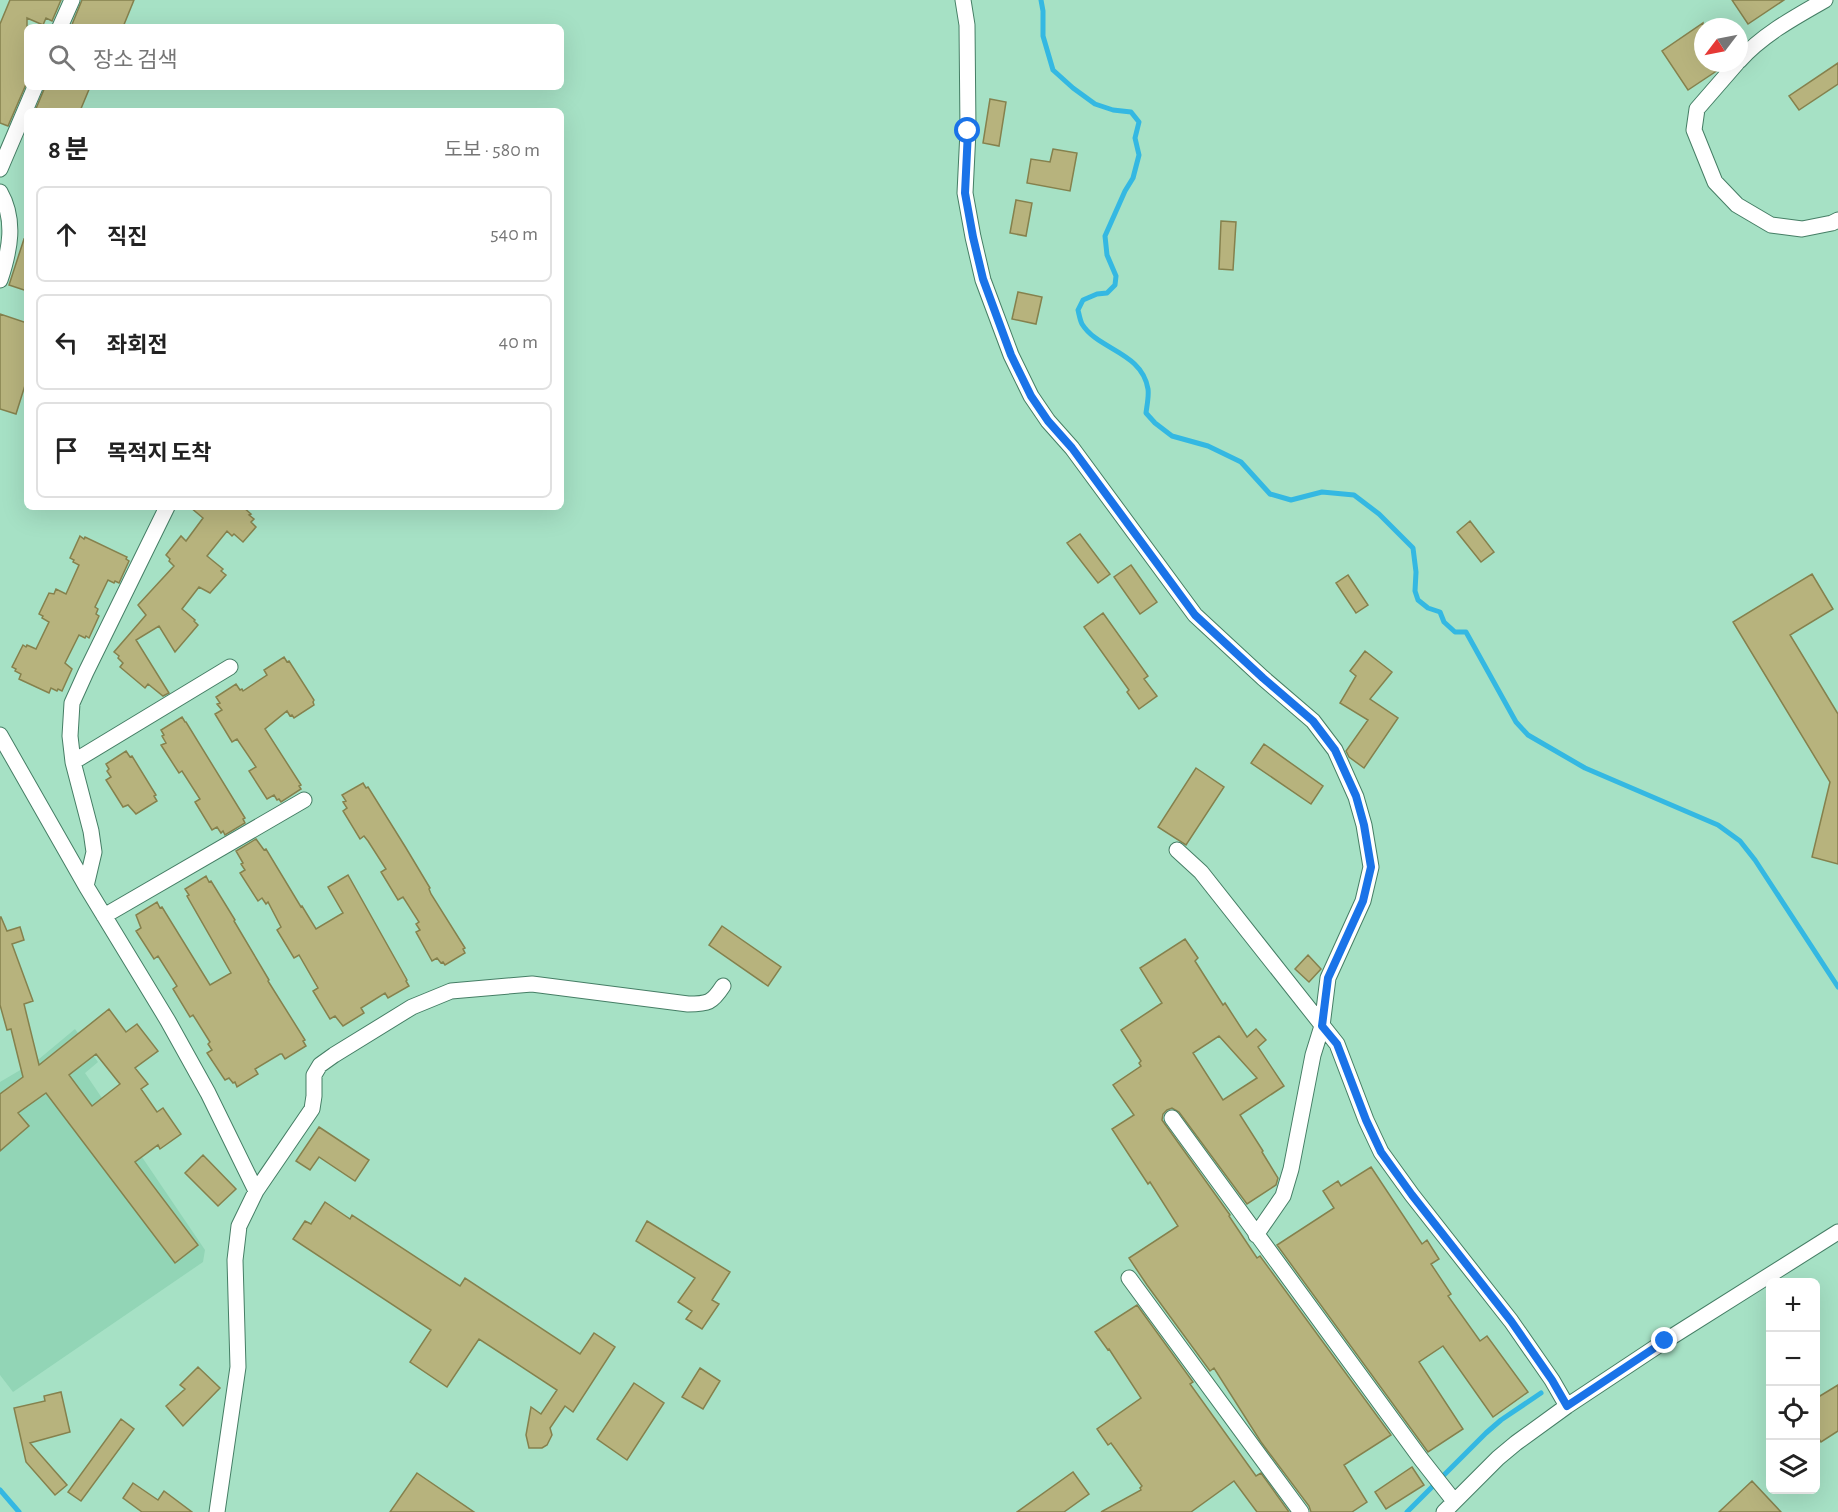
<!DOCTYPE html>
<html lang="ko">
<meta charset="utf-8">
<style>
:root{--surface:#fff;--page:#f6f6f6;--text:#222;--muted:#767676;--line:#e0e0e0}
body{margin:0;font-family:"Alegreya Sans","Noto Sans KR",sans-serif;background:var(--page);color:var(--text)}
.controls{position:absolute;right:18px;bottom:18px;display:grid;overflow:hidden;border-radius:9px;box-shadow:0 6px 24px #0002}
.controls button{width:54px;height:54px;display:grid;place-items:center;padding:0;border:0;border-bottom:2px solid var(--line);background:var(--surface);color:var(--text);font:30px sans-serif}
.compass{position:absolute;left:1694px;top:18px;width:54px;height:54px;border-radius:50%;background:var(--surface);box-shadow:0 6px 24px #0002;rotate:238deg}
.stop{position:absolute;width:18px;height:18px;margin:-14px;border:4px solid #1a73e8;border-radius:50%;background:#fff}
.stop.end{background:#1a73e8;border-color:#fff;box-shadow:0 2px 6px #0008}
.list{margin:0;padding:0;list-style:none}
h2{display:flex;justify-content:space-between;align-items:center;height:78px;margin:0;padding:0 24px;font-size:26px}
h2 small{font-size:20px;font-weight:400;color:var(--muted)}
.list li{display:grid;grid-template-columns:39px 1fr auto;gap:18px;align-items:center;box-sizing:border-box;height:96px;margin:0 12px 12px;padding:0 12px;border:2px solid var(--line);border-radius:9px}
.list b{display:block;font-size:22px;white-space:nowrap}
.list em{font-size:20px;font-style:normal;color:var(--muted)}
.icon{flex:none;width:33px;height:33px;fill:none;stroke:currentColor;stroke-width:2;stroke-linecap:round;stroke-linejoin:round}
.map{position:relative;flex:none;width:1838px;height:1512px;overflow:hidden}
.search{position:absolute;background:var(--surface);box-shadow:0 6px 24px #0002;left:24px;top:24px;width:540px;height:66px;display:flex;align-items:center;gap:15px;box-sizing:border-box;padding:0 21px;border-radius:9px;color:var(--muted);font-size:22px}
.panel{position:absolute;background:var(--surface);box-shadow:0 6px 24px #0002;left:24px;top:108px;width:540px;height:402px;border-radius:9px}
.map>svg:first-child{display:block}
.built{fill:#92d5b6}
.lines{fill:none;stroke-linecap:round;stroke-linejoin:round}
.stream{stroke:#34b8e2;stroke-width:5}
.building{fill:#b7b37d;stroke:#85814d;stroke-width:1.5;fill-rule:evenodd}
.street-casing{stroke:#457e65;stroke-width:17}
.street{stroke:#fff;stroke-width:15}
.route{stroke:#1a73e8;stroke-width:8}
</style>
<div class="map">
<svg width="1838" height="1512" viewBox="0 0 1838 1512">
<rect width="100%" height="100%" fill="#a6e1c5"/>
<path class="built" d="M 75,1029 L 98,1062 L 85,1073 L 205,1250 L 203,1262 L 13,1392 L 0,1375 L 0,1082 L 39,1059 Z"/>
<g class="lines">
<path class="stream" d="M 1041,0 L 1043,11 L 1043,36 L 1053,70 L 1073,88 L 1095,104 L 1113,110 L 1131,112 L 1139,122 L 1135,138 L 1139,155 L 1133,178 L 1125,191 L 1105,236 L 1107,255 L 1116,276 L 1115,285 L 1107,293 L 1097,294 L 1083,300 L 1078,310 C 1079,314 1080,320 1082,324 C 1098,350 1142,352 1148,389 C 1149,396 1147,405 1146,413 L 1155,423 L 1172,436 L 1208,446 L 1241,462 L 1270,494 L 1291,500 L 1322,492 L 1354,495 L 1379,514 L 1413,548 L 1416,572 L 1415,591 L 1418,600 L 1428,608 L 1440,612 L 1444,622 L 1455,632 L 1466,632 L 1516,722 L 1528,735 L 1585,768 L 1718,825 L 1740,841 L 1755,860 L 1838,987
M 0,1490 L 19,1512
M 1407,1512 L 1486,1433 L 1501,1420 L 1541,1393"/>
</g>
<path class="building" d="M 10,0 L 61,0 L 52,21 L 46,18 L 43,25 L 27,18 L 27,82 L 8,126 L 0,123 L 0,24 Z
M 82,0 L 134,0 L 123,27 L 71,27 Z
M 1732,0 L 1784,0 L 1748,24 Z
M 1703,23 L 1703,63 L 1724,63 L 1718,70 L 1688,90 L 1662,51 Z
M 1838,63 L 1838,84 L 1799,110 L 1789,96 Z
M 45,87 L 90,87 L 80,111 L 35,111 Z
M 990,99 L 1006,102 L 999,146 L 983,143 Z
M 1053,149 L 1077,153 L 1070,191 L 1027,183 L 1031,159 L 1050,162 Z
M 1016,200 L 1032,203 L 1026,236 L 1010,233 Z
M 1221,221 L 1236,222 L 1233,270 L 1219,269 Z
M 24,239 L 27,240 L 27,291 L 9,285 Z
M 1018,292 L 1042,297 L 1036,324 L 1012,319 Z
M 0,314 L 27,323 L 27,379 L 16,414 L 0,409 Z
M 190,507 L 243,507 L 251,514 L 249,515 L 254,519 L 251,522 L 256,527 L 243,542 L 234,534 L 232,536 L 227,531 L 207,556 L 223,569 L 221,571 L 226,575 L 210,593 L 199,587 L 182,609 L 195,620 L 194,621 L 198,625 L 175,652 L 159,626 L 136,640 L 169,693 L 163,696 L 148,684 L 145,688 L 120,667 L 123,663 L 118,658 L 119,656 L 114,652 L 146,615 L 138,605 L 174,566 L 169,561 L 170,559 L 166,555 L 181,536 L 186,541 L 203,518 Z
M 1470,521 L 1494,552 L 1481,562 L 1457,532 Z
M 1080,534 L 1110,574 L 1098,583 L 1067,543 Z
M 80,536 L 84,539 L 85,537 L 127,557 L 126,559 L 129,561 L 119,583 L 115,581 L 114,583 L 108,580 L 95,607 L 98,609 L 96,614 L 99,616 L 89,638 L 86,636 L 85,638 L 79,635 L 65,663 L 72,669 L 62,691 L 58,689 L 57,691 L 51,688 L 49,693 L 19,679 L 21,674 L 15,671 L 16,669 L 12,667 L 23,645 L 26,647 L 27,645 L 36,649 L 49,622 L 42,618 L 43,616 L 39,614 L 49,593 L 54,594 L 56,589 L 66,594 L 79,565 L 73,562 L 74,560 L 70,558 Z
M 1131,565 L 1157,602 L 1140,614 L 1114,577 Z
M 1812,574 L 1833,609 L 1790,635 L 1838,714 L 1838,864 L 1812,857 L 1830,782 L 1733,622 Z
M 1348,575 L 1368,605 L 1356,613 L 1336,583 Z
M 1103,613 L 1148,676 L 1144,679 L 1157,696 L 1139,709 L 1127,692 L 1129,690 L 1084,627 Z
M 1365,651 L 1392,672 L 1370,699 L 1398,718 L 1364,768 L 1349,757 L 1346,751 L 1368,720 L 1340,703 L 1356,676 L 1350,671 Z
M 284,657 L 287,662 L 289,661 L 314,700 L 313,702 L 314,705 L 294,718 L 292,715 L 290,716 L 287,711 L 265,729 L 301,785 L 299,786 L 301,789 L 281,802 L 279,799 L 277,800 L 274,795 L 267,799 L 249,771 L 256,767 L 237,739 L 232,742 L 215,714 L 222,710 L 217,704 L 220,703 L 216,697 L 236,684 L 240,690 L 242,689 L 243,691 L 267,675 L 264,670 Z
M 182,717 L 185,722 L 186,722 L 245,818 L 243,819 L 245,823 L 225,835 L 223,831 L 221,833 L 217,827 L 212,830 L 195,802 L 200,799 L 182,771 L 179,773 L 161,745 L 166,743 L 162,736 L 164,735 L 161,730 Z
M 1264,744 L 1323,786 L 1311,804 L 1251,763 Z
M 126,751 L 130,757 L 132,756 L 156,795 L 154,796 L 157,801 L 136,814 L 128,805 L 123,807 L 106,780 L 111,777 L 107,771 L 109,769 L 106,764 Z
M 1196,768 L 1224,787 L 1186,845 L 1158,827 Z
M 363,783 L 366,788 L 368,787 L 406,848 L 430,888 L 429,889 L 431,894 L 465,948 L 463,949 L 465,953 L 445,965 L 443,962 L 441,963 L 437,958 L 432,961 L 416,932 L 420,930 L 416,924 L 419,922 L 403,897 L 398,900 L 381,872 L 386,869 L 368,841 L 364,836 L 360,839 L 343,811 L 347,808 L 343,802 L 346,801 L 342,795 Z
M 256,839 L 264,850 L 266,849 L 301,907 L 302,906 L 316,929 L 343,913 L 328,887 L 348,875 L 407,980 L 406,981 L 409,986 L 388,998 L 385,993 L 361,1008 L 364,1013 L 343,1026 L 335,1016 L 330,1019 L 313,991 L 318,988 L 299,955 L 294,958 L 277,930 L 281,927 L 268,902 L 266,904 L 262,898 L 258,901 L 240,873 L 245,870 L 241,864 L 243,863 L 236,851 Z
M 206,876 L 209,882 L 211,881 L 235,920 L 234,921 L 269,980 L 268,981 L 305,1040 L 303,1041 L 306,1046 L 285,1059 L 282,1054 L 280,1054 L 255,1069 L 258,1074 L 237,1087 L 235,1082 L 233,1083 L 229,1078 L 225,1080 L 207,1053 L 212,1050 L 208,1044 L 210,1042 L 193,1015 L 190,1017 L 173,989 L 177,986 L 158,956 L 154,959 L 136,931 L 141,928 L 136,915 L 157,902 L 160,908 L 162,907 L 210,985 L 231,973 L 187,896 L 189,895 L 185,889 Z
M 0,917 L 1,917 L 7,931 L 20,927 L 24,940 L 12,944 L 33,1001 L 24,1004 L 39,1065 L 109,1009 L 126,1032 L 137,1024 L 158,1051 L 135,1068 L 148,1084 L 141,1089 L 157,1112 L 163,1108 L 181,1134 L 160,1149 L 158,1145 L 135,1162 L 198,1245 L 175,1263 L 46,1093 L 18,1113 L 29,1126 L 0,1151 L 0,1094 L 23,1077 L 11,1029 L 7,1030 L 0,1005 ZM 96,1054 L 120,1084 L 92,1106 L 69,1075 Z
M 722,926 L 781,967 L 768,986 L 709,945 Z
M 1185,939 L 1198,958 L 1195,961 L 1223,1005 L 1225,1003 L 1247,1037 L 1256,1029 L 1266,1040 L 1258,1047 L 1284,1086 L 1240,1115 L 1263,1151 L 1262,1152 L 1278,1178 L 1276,1185 L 1247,1204 L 1179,1112 L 1172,1108 L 1167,1110 L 1163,1114 L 1162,1120 L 1230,1215 L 1229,1216 L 1257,1258 L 1260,1256 L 1391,1435 L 1344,1465 L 1367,1502 L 1352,1512 L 1311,1512 L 1309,1506 L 1261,1442 L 1214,1368 L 1210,1371 L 1147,1285 L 1129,1258 L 1178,1226 L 1150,1182 L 1148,1184 L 1112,1129 L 1134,1115 L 1113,1085 L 1141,1066 L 1139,1063 L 1141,1061 L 1121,1030 L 1162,1003 L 1140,968 ZM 1219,1036 L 1257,1078 L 1223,1100 L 1193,1053 Z
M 1308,955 L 1321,969 L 1309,982 L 1295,969 Z
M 319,1127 L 369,1160 L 355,1181 L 319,1157 L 310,1170 L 296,1161 Z
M 203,1155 L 236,1189 L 218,1206 L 185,1173 Z
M 1371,1167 L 1422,1244 L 1427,1240 L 1439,1259 L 1431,1264 L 1451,1294 L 1448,1296 L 1480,1341 L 1487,1336 L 1528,1392 L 1493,1417 L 1443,1346 L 1419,1362 L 1463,1429 L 1428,1452 L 1277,1245 L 1334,1208 L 1323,1191 L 1338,1181 L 1341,1186 Z
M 325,1202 L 350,1219 L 352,1215 L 460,1286 L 465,1278 L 580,1354 L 594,1333 L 615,1347 L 573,1412 L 565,1406 L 550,1428 L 552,1435 L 547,1445 L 542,1448 L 529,1448 L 526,1435 L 531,1407 L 541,1414 L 557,1390 L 479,1339 L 447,1387 L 410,1362 L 431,1330 L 293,1239 L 305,1221 L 311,1224 Z
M 647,1221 L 730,1272 L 712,1300 L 719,1304 L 702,1329 L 686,1319 L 692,1311 L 678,1302 L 695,1278 L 636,1241 Z
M 1137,1305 L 1193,1382 L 1190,1384 L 1256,1476 L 1261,1473 L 1289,1512 L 1257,1512 L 1234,1481 L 1191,1512 L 1101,1512 L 1141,1490 L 1140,1488 L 1142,1486 L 1111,1443 L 1108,1445 L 1097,1429 L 1141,1398 L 1109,1349 L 1108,1350 L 1095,1332 Z
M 198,1367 L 220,1388 L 183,1426 L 166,1406 L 185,1389 L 180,1385 Z
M 700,1368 L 720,1381 L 703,1409 L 682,1397 Z
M 634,1383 L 664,1403 L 627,1460 L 597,1439 Z
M 1838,1385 L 1838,1431 L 1821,1442 L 1815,1433 L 1815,1399 Z
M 61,1392 L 70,1432 L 30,1443 L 67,1485 L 55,1495 L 26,1462 L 14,1408 L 45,1401 L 44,1396 Z
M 121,1419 L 134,1429 L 81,1501 L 68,1492 Z
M 1412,1467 L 1424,1485 L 1386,1509 L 1375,1492 Z
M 1073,1472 L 1089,1494 L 1064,1512 L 1017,1512 Z
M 417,1473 L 474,1512 L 390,1512 Z
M 1752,1481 L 1781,1512 L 1719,1512 Z
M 133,1483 L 158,1500 L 164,1491 L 192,1512 L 142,1512 L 123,1498 Z"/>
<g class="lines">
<g class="street-casing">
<path id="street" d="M 963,0 L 967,25 L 968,131 L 965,193 L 973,237 L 983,280 L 1011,355 L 1031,396 L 1048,421 L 1072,448 L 1195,615 L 1263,678 L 1313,721 L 1335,750 L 1356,797 L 1364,825 L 1371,867 L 1363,901 L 1328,978 L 1322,1026 L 1313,1055 L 1291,1169 L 1283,1196 L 1256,1235
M 60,27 L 72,0
M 1739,61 C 1762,35 1795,17 1825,0
M 1737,63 L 1697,109 L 1694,130 L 1715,182 L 1737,205 L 1771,225 L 1802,229 L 1832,223 L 1838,220
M 0,169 L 35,87
M 0,192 C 16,220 10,250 0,280
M 0,735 L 86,886 L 168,1021 L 208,1093 L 256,1191
M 73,762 L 230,667
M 1177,850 L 1201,872 L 1337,1044 L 1366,1120 L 1381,1152 L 1412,1195 L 1511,1321 L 1552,1380 L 1567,1406
M 86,886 L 94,852 L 91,831 L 73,762 L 70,736 L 72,703 L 86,672 L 167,507
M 104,916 L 304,800
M 1172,1118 L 1421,1459 L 1454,1501
M 1129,1278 L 1301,1512
M 217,1512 L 238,1367 L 235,1260 L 239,1226 L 256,1191 L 312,1109 L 314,1096 L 314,1075 L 320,1065 L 334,1055 L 412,1007 L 451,991 L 532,984 L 688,1004 C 708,1004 712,1003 723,986
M 1444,1512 L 1498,1458 L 1516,1443 L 1567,1406 L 1665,1341 L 1838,1232"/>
</g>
<use href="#street" class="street"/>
</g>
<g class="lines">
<path class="route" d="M 968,131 L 965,193 L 973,237 L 983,279 L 1011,355 L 1031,396 L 1048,421 L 1072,448 L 1195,615 L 1263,678 L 1313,721 L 1335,750 L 1356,796 L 1364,825 L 1371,867 L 1363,901 L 1328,978 L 1322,1026 L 1337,1044 L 1366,1120 L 1381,1152 L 1412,1195 L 1511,1321 L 1552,1380 L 1567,1406 L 1665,1341"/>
</g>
</svg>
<div class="controls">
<button>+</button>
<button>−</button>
<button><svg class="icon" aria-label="locate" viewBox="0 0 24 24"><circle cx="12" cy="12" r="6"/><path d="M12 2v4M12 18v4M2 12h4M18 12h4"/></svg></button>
<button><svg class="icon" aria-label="layers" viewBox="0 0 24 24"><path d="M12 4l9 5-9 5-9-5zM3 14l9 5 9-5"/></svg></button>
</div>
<svg class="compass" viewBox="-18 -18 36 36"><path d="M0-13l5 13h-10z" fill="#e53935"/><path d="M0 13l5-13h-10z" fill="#767676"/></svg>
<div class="stop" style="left:968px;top:131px"></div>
<div class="stop end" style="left:1665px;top:1341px"></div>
<div class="search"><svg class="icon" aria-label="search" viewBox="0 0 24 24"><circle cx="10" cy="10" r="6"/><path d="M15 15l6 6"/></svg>장소 검색</div>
<section class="panel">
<h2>8 분<small>도보 · 580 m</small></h2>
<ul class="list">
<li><svg class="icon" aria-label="ahead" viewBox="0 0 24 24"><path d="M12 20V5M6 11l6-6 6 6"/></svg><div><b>직진</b></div><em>540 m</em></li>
<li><svg class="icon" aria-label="left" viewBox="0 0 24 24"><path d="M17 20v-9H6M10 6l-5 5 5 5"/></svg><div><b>좌회전</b></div><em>40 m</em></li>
<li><svg class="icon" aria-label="arrive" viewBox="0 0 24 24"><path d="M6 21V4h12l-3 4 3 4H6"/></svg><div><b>목적지 도착</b></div></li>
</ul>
</section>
</div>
